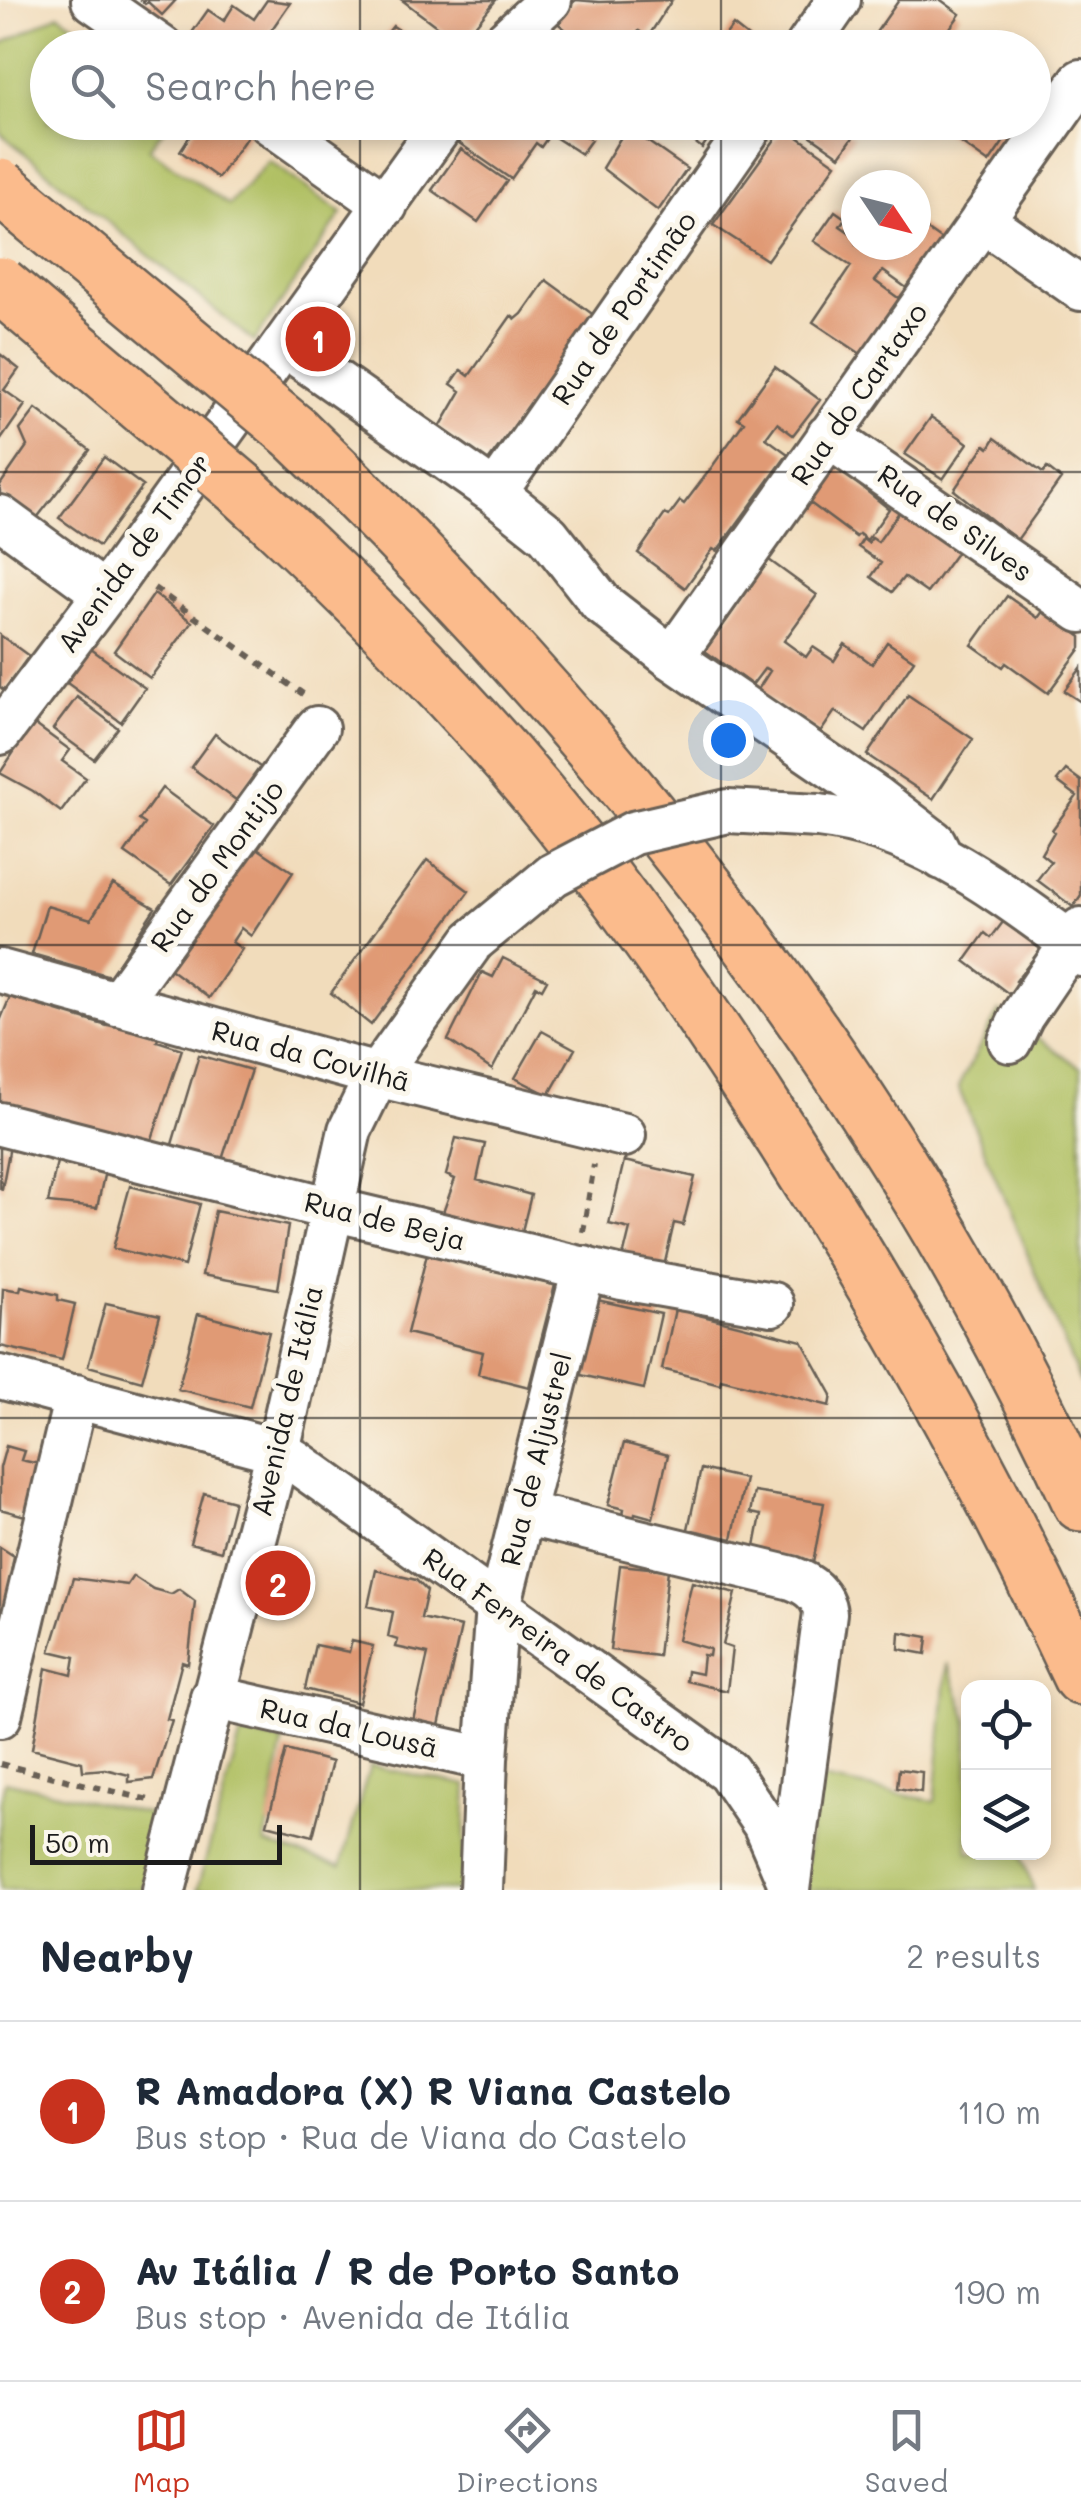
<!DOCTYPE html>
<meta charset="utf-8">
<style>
:root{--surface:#fff;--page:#f2f2f3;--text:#1f2937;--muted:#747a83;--line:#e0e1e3;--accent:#c8321e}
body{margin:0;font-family:Mali,sans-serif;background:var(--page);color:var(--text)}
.controls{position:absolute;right:30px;bottom:30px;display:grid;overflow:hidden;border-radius:20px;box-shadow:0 5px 15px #0003}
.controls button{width:90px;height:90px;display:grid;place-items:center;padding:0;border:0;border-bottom:2px solid var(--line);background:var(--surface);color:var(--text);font:50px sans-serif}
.compass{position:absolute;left:841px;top:170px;width:90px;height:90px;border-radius:50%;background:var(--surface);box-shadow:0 5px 15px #0003;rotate:125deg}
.scale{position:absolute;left:30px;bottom:25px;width:252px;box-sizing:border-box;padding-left:10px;border:5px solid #1c1c1c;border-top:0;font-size:28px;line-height:35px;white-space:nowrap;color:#1c1c1c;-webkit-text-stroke:8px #fbf7ec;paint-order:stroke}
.you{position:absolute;left:728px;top:740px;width:35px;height:35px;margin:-25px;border:8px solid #fff;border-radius:50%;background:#1a73e8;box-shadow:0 0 0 15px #1a73e833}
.badge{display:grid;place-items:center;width:65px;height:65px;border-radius:50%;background:var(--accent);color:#fff;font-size:32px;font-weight:700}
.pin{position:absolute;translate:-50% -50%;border:5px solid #fff;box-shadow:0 2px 10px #0006}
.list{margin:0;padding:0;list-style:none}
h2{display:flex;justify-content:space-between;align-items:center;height:130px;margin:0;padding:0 40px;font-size:42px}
h2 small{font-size:32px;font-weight:400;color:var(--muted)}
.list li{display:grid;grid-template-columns:65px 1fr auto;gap:30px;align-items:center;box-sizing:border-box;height:180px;padding:0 40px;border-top:2px solid var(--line)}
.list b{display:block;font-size:38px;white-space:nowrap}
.list p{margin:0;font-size:32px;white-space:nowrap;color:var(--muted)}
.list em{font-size:32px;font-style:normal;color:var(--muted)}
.icon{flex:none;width:55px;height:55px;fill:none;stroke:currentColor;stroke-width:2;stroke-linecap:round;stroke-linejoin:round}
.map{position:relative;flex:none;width:1081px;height:1890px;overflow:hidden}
.search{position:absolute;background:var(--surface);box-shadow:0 5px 15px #0003;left:30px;right:30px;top:30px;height:110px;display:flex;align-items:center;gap:25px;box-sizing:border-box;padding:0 35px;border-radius:55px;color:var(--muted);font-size:38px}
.sheet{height:490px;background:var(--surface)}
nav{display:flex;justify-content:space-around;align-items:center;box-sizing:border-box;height:140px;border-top:2px solid var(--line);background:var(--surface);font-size:28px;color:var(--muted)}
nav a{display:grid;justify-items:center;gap:5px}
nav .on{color:var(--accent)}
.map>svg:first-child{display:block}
.green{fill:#b0c063;stroke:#666e40;stroke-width:2.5}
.building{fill:#e09a75}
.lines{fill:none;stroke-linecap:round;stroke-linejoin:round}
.minor-casing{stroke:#675f54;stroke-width:48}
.highway-casing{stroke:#675f54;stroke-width:60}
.path{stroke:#675f54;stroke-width:6;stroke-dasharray:8 8;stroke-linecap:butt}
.minor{stroke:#fff;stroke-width:42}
.highway{stroke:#fbbb8c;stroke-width:55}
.minor-bridge-casing{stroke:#675f54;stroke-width:48;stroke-linecap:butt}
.highway-bridge-casing{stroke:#675f54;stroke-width:60;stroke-linecap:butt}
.minor-bridge{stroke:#fff;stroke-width:42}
.highway-bridge{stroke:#fbbb8c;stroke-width:55}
.grid{fill:none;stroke:#1c1c1c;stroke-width:2.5;stroke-opacity:0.55}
.labels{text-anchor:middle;stroke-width:10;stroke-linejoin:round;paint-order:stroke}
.street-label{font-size:28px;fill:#1c1c1c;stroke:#fbf7ec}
</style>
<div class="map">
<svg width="1081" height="1890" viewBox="0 0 1081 1890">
<rect width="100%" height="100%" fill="#fbf7ec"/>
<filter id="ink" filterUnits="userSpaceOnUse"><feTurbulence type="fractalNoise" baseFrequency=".01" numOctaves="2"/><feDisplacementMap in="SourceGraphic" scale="20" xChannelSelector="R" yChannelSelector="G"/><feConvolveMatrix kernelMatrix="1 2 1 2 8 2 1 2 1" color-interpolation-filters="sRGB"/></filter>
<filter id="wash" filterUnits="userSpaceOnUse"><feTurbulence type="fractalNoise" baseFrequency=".0048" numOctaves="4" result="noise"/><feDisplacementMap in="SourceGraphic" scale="40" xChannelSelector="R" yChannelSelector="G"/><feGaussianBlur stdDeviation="2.25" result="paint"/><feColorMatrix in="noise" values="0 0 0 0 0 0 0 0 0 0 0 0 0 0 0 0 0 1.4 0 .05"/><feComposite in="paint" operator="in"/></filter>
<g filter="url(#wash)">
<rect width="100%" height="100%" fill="#f1dcbb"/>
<path class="green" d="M 59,14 L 106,47 L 48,48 L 48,122 L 168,123 L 149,149 L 229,205 L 269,161 L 342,213 L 254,342 L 0,133 L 0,45 Z
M 999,1011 L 1081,1068 L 1081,1384 L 958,1087 Z
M 947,1663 L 968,1719 L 968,1852 L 1020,1853 L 1034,1890 L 803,1890 L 816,1778 L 935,1801 Z
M 241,1734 L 283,1741 L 265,1844 L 341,1866 L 370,1766 L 467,1785 L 462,1890 L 197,1890 Z
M 5,1781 L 158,1816 L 142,1890 L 0,1890 L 0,1804 Z"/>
<g id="blocks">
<path class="building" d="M 141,0 L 176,0 L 162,15 L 148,2 L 145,4 Z
M 267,0 L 290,3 L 259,48 L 204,48 L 189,37 L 208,10 L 224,21 L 234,5 L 254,19 Z
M 402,0 L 496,0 L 460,44 Z
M 576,0 L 599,2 L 672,0 L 648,37 L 639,31 L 627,48 L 587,48 L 553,19 Z
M 899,0 L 941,0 L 960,14 L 936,48 L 865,48 Z
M 733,25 L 762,48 L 716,48 Z
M 393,26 L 415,41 L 411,48 L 378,45 Z
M 1034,69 L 1048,78 L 1034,99 Z
M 199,122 L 239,122 L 251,131 L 218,178 L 180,151 Z
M 472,122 L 584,122 L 580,129 L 584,131 L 582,134 L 591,140 L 581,154 L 550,134 L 541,147 L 536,143 L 511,179 L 459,143 Z
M 669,122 L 720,122 L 702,148 Z
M 791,122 L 856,122 L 847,132 L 854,136 L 840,156 Z
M 950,122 L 1017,122 L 989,163 L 944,131 Z
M 627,127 L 687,169 L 658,211 L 602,168 Z
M 784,127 L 836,164 L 767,260 L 713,225 Z
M 461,149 L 507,181 L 478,222 L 432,190 Z
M 835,211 L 845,218 L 840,226 L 856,237 L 856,245 L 916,245 L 916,222 L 943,241 L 908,289 L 883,271 L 875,281 L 901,300 L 864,356 L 813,322 L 851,266 L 814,241 Z
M 546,280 L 595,316 L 488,461 L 440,427 L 461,391 L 451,384 L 461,370 L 469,376 L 511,316 L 516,319 L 522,314 Z
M 0,354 L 19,369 L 4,390 L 25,405 L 0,441 Z
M 775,367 L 820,400 L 793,435 L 777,423 L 766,438 L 788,454 L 717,551 L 713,549 L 685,588 L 638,553 L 665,514 L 669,516 L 680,501 L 684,504 L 709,471 L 744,422 L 738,418 Z
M 36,409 L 90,450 L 36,519 L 0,495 L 0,485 L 27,446 L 20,430 Z
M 931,417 L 968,443 L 943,479 L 905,454 Z
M 995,438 L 1043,473 L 1047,468 L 1061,479 L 1017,540 L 954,490 L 985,445 L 989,448 Z
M 104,457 L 143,486 L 99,546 L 59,518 Z
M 833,464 L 889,509 L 867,540 L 859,534 L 856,537 L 806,500 Z
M 902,508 L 959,549 L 927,593 L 904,577 L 892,592 L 871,577 L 881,563 L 858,547 L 863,539 L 868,543 L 872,538 L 878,542 Z
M 769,560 L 817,595 L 784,641 L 806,657 L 813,647 L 834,661 L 845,644 L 872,664 L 887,642 L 914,660 L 866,732 L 835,711 L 820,733 L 757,691 L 770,671 L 765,668 L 752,685 L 705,651 Z
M 154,594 L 192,622 L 150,678 L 114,651 Z
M 1007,596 L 1038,618 L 1044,610 L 1081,637 L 1081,648 L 1048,693 L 1006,663 L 1003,667 L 972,645 Z
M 0,635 L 29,656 L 4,690 L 0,687 Z
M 91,649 L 145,688 L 121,722 L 67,683 Z
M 1081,668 L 1081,702 L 1064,691 Z
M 908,695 L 973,739 L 933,799 L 867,755 Z
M 77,697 L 118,728 L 94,759 L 53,729 Z
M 33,723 L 70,750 L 62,761 L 86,778 L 61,812 L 33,791 L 0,773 Z
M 215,734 L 260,767 L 236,800 L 191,767 Z
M 1066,770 L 1081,781 L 1081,895 L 1073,907 L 1037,880 L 1051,862 L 1041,854 L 1054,832 L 1052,830 L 1077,796 L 1057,781 Z
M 162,788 L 214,826 L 171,885 L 125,853 L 145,824 L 139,820 Z
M 245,840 L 293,872 L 251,936 L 241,928 L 232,942 L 242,949 L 209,998 L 160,962 Z
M 427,860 L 469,891 L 371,1025 L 331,993 Z
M 113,884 L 155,908 L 110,976 L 32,954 L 47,906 L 91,919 Z
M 1006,918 L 1043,946 L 1016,981 L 1022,985 L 1013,997 L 965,961 L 985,933 L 991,938 Z
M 503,958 L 547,980 L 542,989 L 536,986 L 492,1070 L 448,1040 L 482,972 L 493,977 Z
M 10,997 L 107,1026 L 110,1018 L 160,1034 L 157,1041 L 182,1049 L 150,1145 L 0,1103 L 0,1021 Z
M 542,1031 L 575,1049 L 549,1095 L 515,1078 Z
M 199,1055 L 251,1070 L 220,1166 L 170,1151 Z
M 456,1138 L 485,1144 L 477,1180 L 531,1195 L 521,1235 L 440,1221 L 455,1179 L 446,1175 Z
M 0,1144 L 10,1146 L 2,1189 L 0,1188 Z
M 58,1157 L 67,1159 L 65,1165 L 92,1170 L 93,1164 L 106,1166 L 97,1208 L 48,1203 Z
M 624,1161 L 695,1177 L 683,1225 L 674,1223 L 663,1271 L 622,1262 L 630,1229 L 609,1224 Z
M 130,1186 L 200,1204 L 184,1266 L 113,1248 Z
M 215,1211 L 288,1226 L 278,1289 L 202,1275 Z
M 427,1254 L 555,1285 L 529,1387 L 478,1374 L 483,1352 L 407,1333 Z
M 21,1286 L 58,1295 L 58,1300 L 75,1304 L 62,1360 L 0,1346 L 3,1288 L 20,1291 Z
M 588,1298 L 661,1314 L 644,1389 L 572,1373 Z
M 106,1303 L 160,1315 L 142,1381 L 88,1366 Z
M 675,1309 L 802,1341 L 832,1395 L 830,1406 L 721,1379 L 720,1384 L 662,1369 Z
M 198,1314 L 269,1332 L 250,1407 L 178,1389 Z
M 624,1443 L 668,1455 L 653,1518 L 635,1513 L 633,1523 L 622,1520 L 624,1509 L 608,1505 Z
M 6,1446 L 24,1451 L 21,1460 L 39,1464 L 25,1516 L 0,1509 L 0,1468 Z
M 701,1469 L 745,1479 L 732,1539 L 688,1529 Z
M 754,1492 L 824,1503 L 813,1563 L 754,1552 L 761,1515 L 750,1513 Z
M 204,1493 L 234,1501 L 221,1551 L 190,1543 Z
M 0,1547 L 14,1556 L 4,1616 L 0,1615 Z
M 620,1565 L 668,1570 L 658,1656 L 610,1650 Z
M 376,1570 L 416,1580 L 427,1591 L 421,1618 L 461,1627 L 438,1730 L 412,1725 L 428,1654 L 396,1647 L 398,1640 L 388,1637 L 393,1612 L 368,1606 Z
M 133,1576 L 153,1589 L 171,1594 L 179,1589 L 195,1601 L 188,1664 L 182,1662 L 167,1719 L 172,1720 L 153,1779 L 129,1782 L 129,1775 L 105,1769 L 83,1771 L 82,1762 L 32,1749 L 46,1668 L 72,1675 L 75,1657 L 50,1651 L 73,1578 L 127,1585 Z
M 692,1582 L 736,1593 L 723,1645 L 732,1648 L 727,1691 L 686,1681 L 687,1671 L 701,1674 L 703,1655 L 709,1656 L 710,1649 L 678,1640 Z
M 900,1632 L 928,1637 L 926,1654 L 899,1649 Z
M 352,1641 L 373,1646 L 359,1703 L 305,1689 L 315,1645 L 349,1652 Z
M 286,1750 L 332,1762 L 313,1836 L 267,1824 Z
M 899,1769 L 922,1772 L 921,1792 L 897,1788 Z"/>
</g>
</g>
<g filter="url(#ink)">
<use href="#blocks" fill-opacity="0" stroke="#675f54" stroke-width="2.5"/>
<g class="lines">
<g class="minor-casing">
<path id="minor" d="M 93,0 L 162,48
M 498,48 L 550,0
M 806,48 L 839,0
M 269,122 L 386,205
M 982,220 L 1081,289
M 284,345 L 495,493 L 548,535 L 601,603 L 672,658 L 874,796 L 934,842 L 942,858
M 828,436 L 1081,611
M 495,493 L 754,122
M 0,517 L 105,594
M 672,658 L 1081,81
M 0,733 L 105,594 L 444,122
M 818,816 C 914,826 995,888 1071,943 L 1081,955
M 0,971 L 377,1075 L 624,1135
M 117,1004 L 317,728
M 1010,1041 L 1022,1016 L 1081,929
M 0,1124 L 332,1209 L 622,1278 L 772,1304
M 0,1377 L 278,1451 L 295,1461 L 728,1771 L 764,1824 L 789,1882 L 788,1890
M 523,1513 L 792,1578 C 809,1584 823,1595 825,1613 L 789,1882
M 212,1697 L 486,1759
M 0,1716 L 76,1396
M 164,1890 L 278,1451 L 350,1130 L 377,1075 L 473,941
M 481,1890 L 486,1759 L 496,1619 L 584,1268"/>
</g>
<g class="highway-casing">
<path id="highway" d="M 294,432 C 616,741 896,1094 1081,1503
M 241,489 C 345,584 445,684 536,792 C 626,900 706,1017 782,1136 C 894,1310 994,1490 1081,1677"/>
</g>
<path class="path" d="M 154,588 L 303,694
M 583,1232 L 594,1165
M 0,1764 L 149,1800"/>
<use href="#minor" class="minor"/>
<use href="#highway" class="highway"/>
<g class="minor-bridge-casing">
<path id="minor-bridge" d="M 473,941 L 553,875 L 633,833 L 728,811 L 818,816"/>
</g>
<g class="highway-bridge-casing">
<path id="highway-bridge" d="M 0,187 L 294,432
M 0,285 L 241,489"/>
</g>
<use href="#minor-bridge" class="minor-bridge"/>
<use href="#highway-bridge" class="highway-bridge"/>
</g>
</g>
<path class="grid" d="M 360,0 L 360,48M 721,0 L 721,48M 360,122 L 360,1890M 721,122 L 721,1890M 0,472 L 1081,472M 0,945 L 1081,945M 0,1418 L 1081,1418"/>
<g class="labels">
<g class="street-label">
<text transform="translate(624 308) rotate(-55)" y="10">Rua de Portimão</text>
<text transform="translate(859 394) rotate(-55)" y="10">Rua do Cartaxo</text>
<text transform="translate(955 523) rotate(35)" y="10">Rua de Silves</text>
<text transform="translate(134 553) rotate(-54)" y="10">Avenida de Timor</text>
<text transform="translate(217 866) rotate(-54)" y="10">Rua do Montijo</text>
<text transform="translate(311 1056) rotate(15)" y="10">Rua da Covilhã</text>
<text transform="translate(385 1221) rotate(14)" y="10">Rua de Beja</text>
<text transform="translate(287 1401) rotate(-77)" y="10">Avenida de Itália</text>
<text transform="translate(536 1459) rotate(-76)" y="10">Rua de Aljustrel</text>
<text transform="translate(558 1650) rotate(36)" y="10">Rua Ferreira de Castro</text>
<text transform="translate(349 1728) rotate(13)" y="10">Rua da Lousã</text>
</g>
</g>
</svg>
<div class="controls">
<button><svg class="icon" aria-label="locate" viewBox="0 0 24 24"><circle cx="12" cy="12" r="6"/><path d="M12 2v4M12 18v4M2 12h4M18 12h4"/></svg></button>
<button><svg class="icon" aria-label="layers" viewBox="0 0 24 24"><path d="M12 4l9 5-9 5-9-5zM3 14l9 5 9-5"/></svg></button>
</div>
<svg class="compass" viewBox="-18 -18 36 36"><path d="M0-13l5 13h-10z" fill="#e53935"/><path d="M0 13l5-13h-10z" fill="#747a83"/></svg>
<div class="scale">50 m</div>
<div class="you"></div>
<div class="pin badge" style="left:318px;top:339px">1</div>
<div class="pin badge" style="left:278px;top:1583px">2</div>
<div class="search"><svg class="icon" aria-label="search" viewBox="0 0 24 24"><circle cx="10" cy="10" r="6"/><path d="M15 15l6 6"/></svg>Search here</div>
</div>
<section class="sheet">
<h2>Nearby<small>2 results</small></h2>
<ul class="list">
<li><span class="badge">1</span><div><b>R Amadora (X) R Viana Castelo</b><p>Bus stop · Rua de Viana do Castelo</p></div><em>110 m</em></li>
<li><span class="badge">2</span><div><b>Av Itália / R de Porto Santo</b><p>Bus stop · Avenida de Itália</p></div><em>190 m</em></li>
</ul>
</section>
<nav>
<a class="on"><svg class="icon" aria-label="map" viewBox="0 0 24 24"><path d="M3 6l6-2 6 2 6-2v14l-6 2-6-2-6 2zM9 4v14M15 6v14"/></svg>Map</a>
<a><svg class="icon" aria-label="directions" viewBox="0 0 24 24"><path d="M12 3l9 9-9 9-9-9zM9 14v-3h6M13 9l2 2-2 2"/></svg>Directions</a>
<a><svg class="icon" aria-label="saved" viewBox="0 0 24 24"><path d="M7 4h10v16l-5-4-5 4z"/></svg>Saved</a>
</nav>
